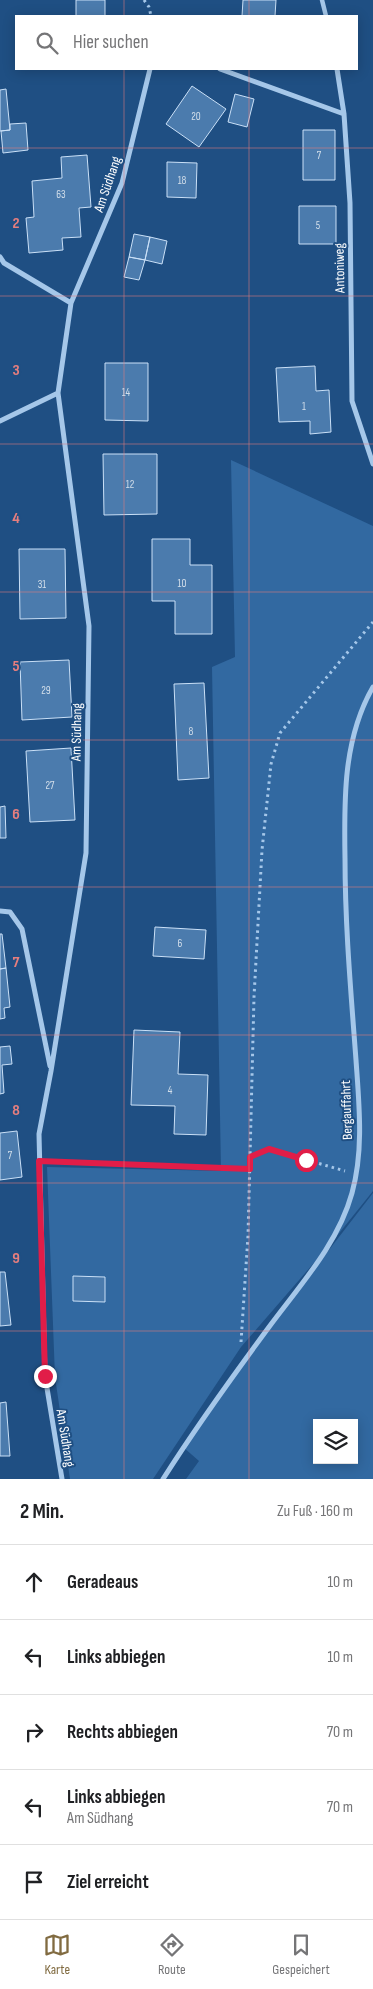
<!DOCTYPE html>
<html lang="de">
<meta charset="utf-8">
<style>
:root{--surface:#fff;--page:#f2f2f2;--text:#202124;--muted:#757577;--line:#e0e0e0;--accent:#816b41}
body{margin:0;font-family:"Sofia Sans Condensed",sans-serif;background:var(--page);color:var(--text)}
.controls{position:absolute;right:15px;bottom:15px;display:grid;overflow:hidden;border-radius:0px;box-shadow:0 2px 12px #0003}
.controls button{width:45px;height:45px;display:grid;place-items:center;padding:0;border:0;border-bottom:1px solid var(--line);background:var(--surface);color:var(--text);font:25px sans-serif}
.stop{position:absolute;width:15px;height:15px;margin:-11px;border:4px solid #e11d48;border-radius:50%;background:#fff}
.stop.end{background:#e11d48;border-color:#fff;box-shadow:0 1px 5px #0008}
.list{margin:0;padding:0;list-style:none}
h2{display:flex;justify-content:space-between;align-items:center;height:65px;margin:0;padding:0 20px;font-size:21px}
h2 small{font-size:16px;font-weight:400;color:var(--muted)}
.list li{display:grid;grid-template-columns:32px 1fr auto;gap:15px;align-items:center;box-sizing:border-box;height:75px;padding:0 20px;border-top:1px solid var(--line)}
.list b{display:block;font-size:19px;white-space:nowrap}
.list p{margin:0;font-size:16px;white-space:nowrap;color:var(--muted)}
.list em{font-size:16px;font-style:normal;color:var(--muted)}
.icon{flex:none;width:28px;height:28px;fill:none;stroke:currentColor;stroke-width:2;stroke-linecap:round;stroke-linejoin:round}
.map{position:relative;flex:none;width:373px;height:1479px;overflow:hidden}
.search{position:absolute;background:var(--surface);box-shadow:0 2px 12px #0003;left:15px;right:15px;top:15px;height:55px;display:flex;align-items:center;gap:12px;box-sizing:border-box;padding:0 18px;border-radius:0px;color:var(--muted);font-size:19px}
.sheet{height:440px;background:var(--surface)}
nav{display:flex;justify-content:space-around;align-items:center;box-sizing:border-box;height:70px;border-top:1px solid var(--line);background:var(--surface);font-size:14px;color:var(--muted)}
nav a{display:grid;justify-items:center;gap:2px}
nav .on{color:var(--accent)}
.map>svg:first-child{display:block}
.green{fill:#3269a1;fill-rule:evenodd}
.building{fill:#4b7bad;stroke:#cae0f7}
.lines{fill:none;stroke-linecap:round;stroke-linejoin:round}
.path{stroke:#a5c7e9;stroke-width:3;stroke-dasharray:2.5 4;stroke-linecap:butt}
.pedestrian{stroke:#a5c7e9;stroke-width:4.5}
.minor{stroke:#a5c7e9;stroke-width:5}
.route{stroke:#e11d48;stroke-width:6}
.grid{fill:none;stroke:#e67e7e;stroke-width:1;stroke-opacity:0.55}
.labels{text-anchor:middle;stroke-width:4;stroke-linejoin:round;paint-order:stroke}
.number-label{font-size:11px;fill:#d2deea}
.street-label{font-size:14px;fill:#fff;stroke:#1f4f83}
.grid-label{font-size:16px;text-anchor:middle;font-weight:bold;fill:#e67e7e;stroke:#1f4f83;stroke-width:4;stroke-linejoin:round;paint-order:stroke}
</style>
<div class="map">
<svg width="373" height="1479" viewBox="0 0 373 1479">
<rect width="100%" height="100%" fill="#1f4f83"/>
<path class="green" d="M 231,460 L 373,526 L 373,1191 L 332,1242 L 241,1347 L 153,1479 L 70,1479 L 55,1377 L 47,1167 L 221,1171 L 212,667 L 235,657 Z
M 373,1193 L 373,1479 L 186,1479 L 199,1461 L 183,1447 L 281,1312 ZM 317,1423 L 354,1423 L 354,1460 L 317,1460 Z"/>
<path class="building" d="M 76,0 L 105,0 L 105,16 L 76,16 Z
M 243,0 L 276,0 L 275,16 L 242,16 Z
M 192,86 L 226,109 L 199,147 L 166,124 Z
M 6,89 L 10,130 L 0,131 L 0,90 Z
M 235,94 L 254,99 L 247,127 L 228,122 Z
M 26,123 L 28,150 L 3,153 L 1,131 L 10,130 L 10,124 Z
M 303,130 L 335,130 L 335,180 L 303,180 Z
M 87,155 L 91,207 L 79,208 L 81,237 L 62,238 L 63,250 L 29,253 L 26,218 L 34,217 L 32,181 L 62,178 L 61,157 Z
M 167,162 L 197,163 L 196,198 L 167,197 Z
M 299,206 L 336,206 L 336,244 L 299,244 Z
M 134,234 L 150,237 L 145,260 L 129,257 Z
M 150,237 L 167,241 L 162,264 L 145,260 Z
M 129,257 L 145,260 L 139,280 L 124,277 Z
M 105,363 L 148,363 L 148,421 L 105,420 Z
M 315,366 L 316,391 L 329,390 L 331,432 L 310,434 L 310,421 L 279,422 L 276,368 Z
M 103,454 L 157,454 L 157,514 L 104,515 Z
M 152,539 L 190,539 L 190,565 L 212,565 L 212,634 L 175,634 L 175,601 L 152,601 Z
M 19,549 L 65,549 L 66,618 L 20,619 Z
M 69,660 L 72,717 L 22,720 L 20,662 Z
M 204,683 L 209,778 L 178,780 L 174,684 Z
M 71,748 L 75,820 L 30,822 L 26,751 Z
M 5,806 L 6,838 L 0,838 L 0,807 Z
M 155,927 L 206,930 L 204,959 L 153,956 Z
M 0,934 L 2,934 L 6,968 L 0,969 Z
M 6,968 L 10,1007 L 4,1008 L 5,1018 L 0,1019 L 0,969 Z
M 134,1030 L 180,1032 L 178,1074 L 208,1075 L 206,1135 L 174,1134 L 175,1106 L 131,1105 Z
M 10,1046 L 12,1064 L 2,1065 L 4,1093 L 0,1094 L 0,1047 Z
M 17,1131 L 22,1177 L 0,1180 L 0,1133 Z
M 0,1272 L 5,1272 L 11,1325 L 0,1326 Z
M 73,1276 L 105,1277 L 105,1302 L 73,1301 Z
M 6,1402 L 10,1456 L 0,1456 L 0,1403 Z"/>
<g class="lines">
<path class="path" d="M 144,0 L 149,7 L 151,16
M 251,1156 L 269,1149 L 345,1171
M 51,1161 L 250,1169
M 241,1342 L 248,1236 L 254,997 L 262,850 L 271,764 L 280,733 L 373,622"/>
<path class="pedestrian" d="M 322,0 L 326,16"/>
<path class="minor" d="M 220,69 L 344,114
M 337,69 L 344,114 L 350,203 L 352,401 L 373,464
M 0,257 L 4,263 L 71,303
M 0,421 L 58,393
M 0,911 L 10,912 L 22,929 L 50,1066
M 62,1479 L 45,1376 L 39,1134 L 51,1071 L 86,853 L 89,626 L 58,393 L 71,303 L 122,183 L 150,69
M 163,1479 C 196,1427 232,1377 269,1327 C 300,1285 338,1244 352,1193 C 364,1150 359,1104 356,1060 C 351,993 345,926 345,858 C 344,800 343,739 373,687"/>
</g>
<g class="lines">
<path class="route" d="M 45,1376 L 39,1161 L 250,1169 L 250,1157 L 269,1149 L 306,1160"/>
</g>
<path class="grid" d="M 124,0 L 124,16M 249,0 L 249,16M 124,69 L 124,1479M 249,69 L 249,1479M 0,148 L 373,148M 0,296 L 373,296M 0,444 L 373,444M 0,592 L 373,592M 0,740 L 373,740M 0,887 L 373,887M 0,1035 L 373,1035M 0,1183 L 373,1183M 0,1331 L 373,1331"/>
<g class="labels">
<g class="number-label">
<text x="196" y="120">20</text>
<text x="319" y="159">7</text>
<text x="182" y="184">18</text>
<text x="61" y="198">63</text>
<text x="318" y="229">5</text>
<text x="126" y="396">14</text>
<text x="304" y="410">1</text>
<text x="130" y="488">12</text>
<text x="182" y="587">10</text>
<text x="42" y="588">31</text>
<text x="46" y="694">29</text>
<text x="191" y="735">8</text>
<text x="50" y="789">27</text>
<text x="180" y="947">6</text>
<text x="170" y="1094">4</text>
<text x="10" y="1159">7</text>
</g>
<g class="street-label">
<text transform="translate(107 184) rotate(-71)" y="5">Am Südhang</text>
<text transform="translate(339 268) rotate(-91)" y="5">Antoniweg</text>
<text transform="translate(76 732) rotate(-89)" y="5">Am Südhang</text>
<text transform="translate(346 1110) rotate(-92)" y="5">Bergauffahrt</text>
<text transform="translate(66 1438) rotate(81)" y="5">Am Südhang</text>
</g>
</g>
<g class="grid-label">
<text x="16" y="228">2</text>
<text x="16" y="375">3</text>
<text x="16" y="523">4</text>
<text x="16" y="671">5</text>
<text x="16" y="819">6</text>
<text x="16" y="967">7</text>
<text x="16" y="1115">8</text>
<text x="16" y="1263">9</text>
</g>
</svg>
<div class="controls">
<button><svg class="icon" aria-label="layers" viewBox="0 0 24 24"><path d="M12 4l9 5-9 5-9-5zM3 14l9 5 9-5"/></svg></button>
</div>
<div class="stop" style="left:306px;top:1160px"></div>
<div class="stop end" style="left:45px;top:1376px"></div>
<div class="search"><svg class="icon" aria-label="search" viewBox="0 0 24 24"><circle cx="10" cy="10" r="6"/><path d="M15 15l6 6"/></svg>Hier suchen</div>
</div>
<section class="sheet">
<h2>2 Min.<small>Zu Fuß · 160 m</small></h2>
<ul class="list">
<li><svg class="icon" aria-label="ahead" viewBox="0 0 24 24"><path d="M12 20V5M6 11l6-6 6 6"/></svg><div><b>Geradeaus</b></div><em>10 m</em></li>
<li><svg class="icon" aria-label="left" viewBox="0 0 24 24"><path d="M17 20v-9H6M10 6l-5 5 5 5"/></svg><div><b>Links abbiegen</b></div><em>10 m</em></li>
<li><svg class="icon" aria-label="right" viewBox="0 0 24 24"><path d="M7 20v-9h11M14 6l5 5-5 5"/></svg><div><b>Rechts abbiegen</b></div><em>70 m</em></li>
<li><svg class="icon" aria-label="left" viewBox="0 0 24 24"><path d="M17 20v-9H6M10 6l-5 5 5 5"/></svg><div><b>Links abbiegen</b><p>Am Südhang</p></div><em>70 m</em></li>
<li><svg class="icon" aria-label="arrive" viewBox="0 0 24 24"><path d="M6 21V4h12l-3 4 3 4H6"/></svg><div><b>Ziel erreicht</b></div></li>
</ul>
</section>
<nav>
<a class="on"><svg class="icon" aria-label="map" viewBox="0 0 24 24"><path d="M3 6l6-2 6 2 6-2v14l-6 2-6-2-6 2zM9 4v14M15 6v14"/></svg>Karte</a>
<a><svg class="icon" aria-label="directions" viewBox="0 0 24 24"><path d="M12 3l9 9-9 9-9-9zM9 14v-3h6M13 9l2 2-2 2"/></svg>Route</a>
<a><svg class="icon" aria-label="saved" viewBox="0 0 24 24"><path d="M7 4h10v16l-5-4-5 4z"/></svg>Gespeichert</a>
</nav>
